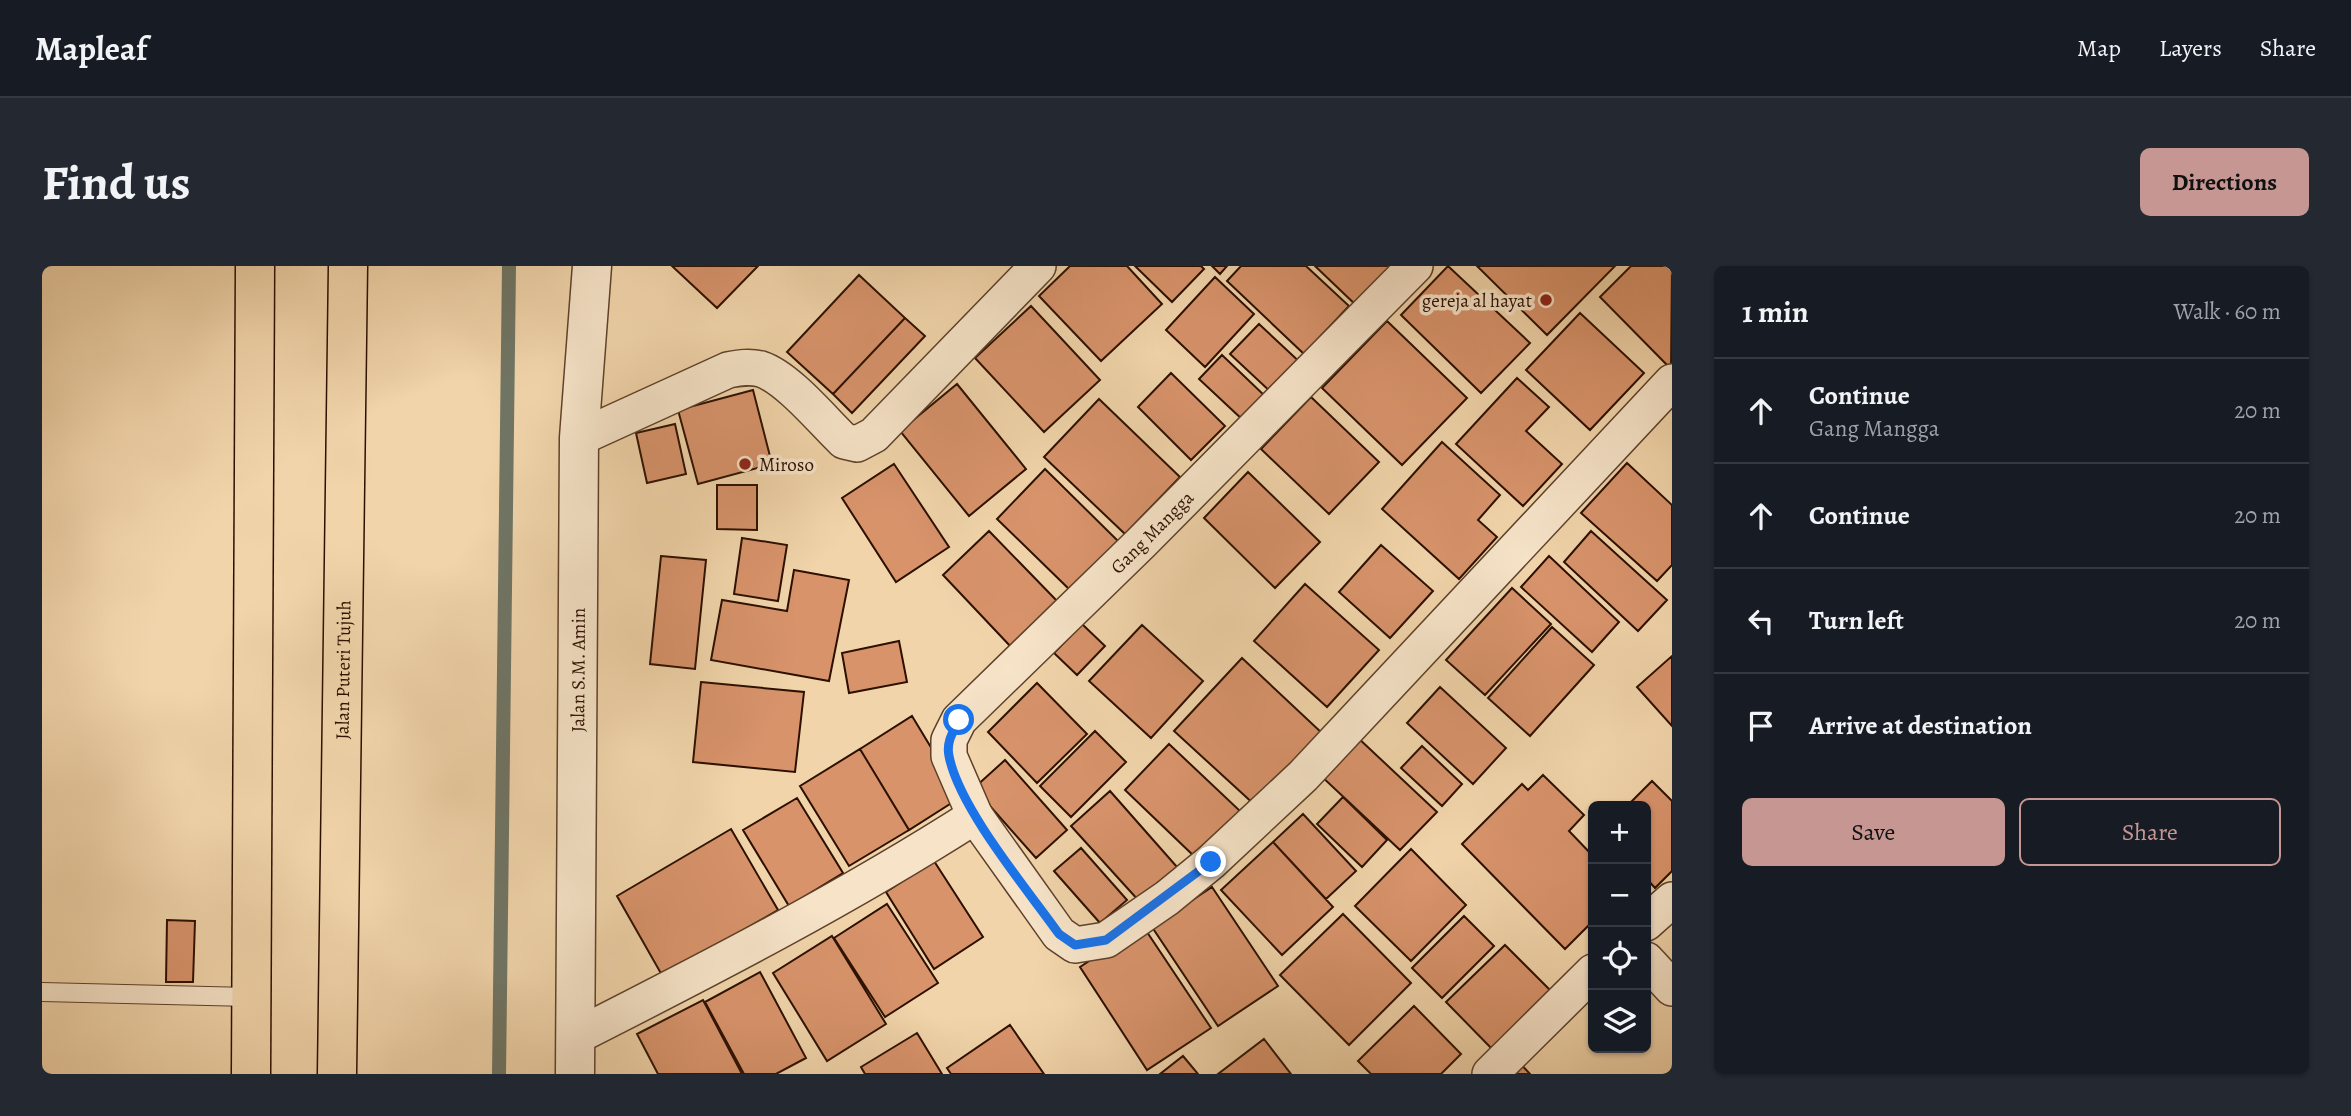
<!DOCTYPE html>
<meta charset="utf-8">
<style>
:root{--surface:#171b24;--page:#242831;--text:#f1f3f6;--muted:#9ea1a6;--line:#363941;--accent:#c59692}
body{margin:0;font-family:Alegreya,serif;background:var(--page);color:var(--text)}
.controls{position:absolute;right:21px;bottom:21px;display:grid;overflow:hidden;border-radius:10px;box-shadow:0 2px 5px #0004}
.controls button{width:63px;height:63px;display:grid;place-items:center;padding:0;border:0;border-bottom:2px solid var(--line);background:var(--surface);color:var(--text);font:35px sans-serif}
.stop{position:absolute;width:21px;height:21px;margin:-16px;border:5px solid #1a73e8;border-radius:50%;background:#fff}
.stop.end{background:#1a73e8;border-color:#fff;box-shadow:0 2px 7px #0008}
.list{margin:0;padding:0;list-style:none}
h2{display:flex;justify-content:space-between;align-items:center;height:91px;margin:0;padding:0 28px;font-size:30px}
h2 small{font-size:23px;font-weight:400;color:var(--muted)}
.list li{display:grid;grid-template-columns:46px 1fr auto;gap:21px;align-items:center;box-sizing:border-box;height:105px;padding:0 28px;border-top:2px solid var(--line)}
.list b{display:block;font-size:26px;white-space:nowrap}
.list p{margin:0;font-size:23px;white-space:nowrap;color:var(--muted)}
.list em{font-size:23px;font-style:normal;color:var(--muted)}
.actions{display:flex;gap:14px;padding:21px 28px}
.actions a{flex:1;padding:16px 0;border:2px solid var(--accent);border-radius:10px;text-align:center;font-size:24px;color:var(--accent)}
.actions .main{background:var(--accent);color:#111}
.icon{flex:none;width:38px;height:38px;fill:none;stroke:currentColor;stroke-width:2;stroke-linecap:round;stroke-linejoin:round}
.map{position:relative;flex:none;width:1630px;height:808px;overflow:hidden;border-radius:10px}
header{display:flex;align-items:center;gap:42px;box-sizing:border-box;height:98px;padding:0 35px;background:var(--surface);border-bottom:2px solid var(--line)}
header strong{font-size:33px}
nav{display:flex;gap:38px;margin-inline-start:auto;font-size:24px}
.intro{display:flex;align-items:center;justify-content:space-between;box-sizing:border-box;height:168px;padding:0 42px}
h1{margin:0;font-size:49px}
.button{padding:18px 32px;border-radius:10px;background:var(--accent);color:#111;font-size:24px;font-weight:700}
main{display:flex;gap:42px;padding:0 42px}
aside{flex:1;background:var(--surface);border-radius:10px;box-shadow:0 2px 5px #0004}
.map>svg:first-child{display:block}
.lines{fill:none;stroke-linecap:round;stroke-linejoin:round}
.stream{stroke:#6f7565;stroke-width:14}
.building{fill:#d8936b;stroke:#2c1000;stroke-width:2}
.service-casing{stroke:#5d412a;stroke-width:20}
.minor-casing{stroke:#5d412a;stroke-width:38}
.tertiary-casing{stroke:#5d412a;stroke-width:41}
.trunk-casing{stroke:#2c1000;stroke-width:41}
.service{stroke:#f6e3c8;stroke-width:18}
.minor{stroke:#f6e3c8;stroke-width:35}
.tertiary{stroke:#f6e3c8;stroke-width:38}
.trunk{stroke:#f1d4aa;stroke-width:38}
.route{stroke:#1a73e8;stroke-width:9}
.poi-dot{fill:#8f2418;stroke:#f6e3c8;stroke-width:2.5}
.labels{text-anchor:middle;stroke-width:7;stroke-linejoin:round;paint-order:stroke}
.poi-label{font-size:19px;fill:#2c1000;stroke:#f6e3c8;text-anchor:end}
.street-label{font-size:19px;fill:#2c1000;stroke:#f6e3c8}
</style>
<header>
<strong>Mapleaf</strong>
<nav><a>Map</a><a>Layers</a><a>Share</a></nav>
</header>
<div class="intro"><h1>Find us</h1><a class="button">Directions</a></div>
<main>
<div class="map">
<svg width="1630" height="808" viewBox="0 0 1630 808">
<rect width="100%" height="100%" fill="#f1d4aa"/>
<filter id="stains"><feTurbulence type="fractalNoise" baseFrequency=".00286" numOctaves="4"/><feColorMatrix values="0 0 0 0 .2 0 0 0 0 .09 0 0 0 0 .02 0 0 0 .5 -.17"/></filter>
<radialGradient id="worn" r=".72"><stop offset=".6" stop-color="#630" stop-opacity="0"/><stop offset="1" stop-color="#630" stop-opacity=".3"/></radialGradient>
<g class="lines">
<path class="stream" d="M 457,808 L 467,0"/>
</g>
<path class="building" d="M 630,0 L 716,0 L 675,42 Z
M 1028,0 L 1085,0 L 1120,38 L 1059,95 L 997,30 Z
M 1093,0 L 1159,0 L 1162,3 L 1130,36 Z
M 1170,0 L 1185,0 L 1178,8 Z
M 1199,0 L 1264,0 L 1307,40 L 1262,88 L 1185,15 Z
M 1273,0 L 1357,0 L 1317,42 Z
M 1406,0 L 1488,77 L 1439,127 L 1359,49 Z
M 1435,0 L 1573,0 L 1505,69 Z
M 1589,0 L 1630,0 L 1629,103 L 1558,31 Z
M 817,9 L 863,52 L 791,128 L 745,86 Z
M 1173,11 L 1212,48 L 1163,101 L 1124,64 Z
M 989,40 L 1058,114 L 1002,166 L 933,92 Z
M 1538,47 L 1602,107 L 1548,164 L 1484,104 Z
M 863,52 L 883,70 L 810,147 L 791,128 Z
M 1345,55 L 1425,132 L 1360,199 L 1280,122 Z
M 1217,58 L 1262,100 L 1233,130 L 1188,88 Z
M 1180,89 L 1224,131 L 1202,155 L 1157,113 Z
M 1129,107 L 1183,160 L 1149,194 L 1096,141 Z
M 1475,112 L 1507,141 L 1484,165 L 1520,198 L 1481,240 L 1414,178 Z
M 915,118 L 984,203 L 927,250 L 858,165 Z
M 711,124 L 730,198 L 656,218 L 636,144 Z
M 1269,131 L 1337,196 L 1287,248 L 1219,183 Z
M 1057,133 L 1138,211 L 1083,268 L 1002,191 Z
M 633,158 L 644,208 L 605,217 L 594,167 Z
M 1400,176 L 1458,229 L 1436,254 L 1455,271 L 1417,313 L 1340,243 Z
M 1585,197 L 1630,239 L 1630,299 L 1615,315 L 1539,247 Z
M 852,198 L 907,281 L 854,316 L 800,232 Z
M 1003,203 L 1076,275 L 1028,324 L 955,253 Z
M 1206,206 L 1278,276 L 1233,322 L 1162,252 Z
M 675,219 L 715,219 L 715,264 L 675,263 Z
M 947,265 L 1017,337 L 970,382 L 901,309 Z
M 1549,265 L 1625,334 L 1596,365 L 1522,296 Z
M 700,272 L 745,279 L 736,335 L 692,328 Z
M 1339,279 L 1391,325 L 1348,372 L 1297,326 Z
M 619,290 L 664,294 L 653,403 L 608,398 Z
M 1507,290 L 1577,356 L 1550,386 L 1479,321 Z
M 752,304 L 807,314 L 787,415 L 669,394 L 680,334 L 745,345 Z
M 1263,318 L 1337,384 L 1285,441 L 1212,375 Z
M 1470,322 L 1509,358 L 1443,429 L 1404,394 Z
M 1040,358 L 1063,380 L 1035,409 L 1012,387 Z
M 1100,359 L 1161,415 L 1109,472 L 1047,415 Z
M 1510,361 L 1552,399 L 1488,470 L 1446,432 Z
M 857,375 L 865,416 L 807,427 L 800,387 Z
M 1630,390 L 1630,460 L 1595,421 Z
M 1200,392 L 1281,468 L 1214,540 L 1132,465 Z
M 659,416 L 762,426 L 753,506 L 651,496 Z
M 995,417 L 1045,468 L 995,517 L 946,466 Z
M 1398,421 L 1464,482 L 1431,518 L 1365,457 Z
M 870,450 L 919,531 L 867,564 L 818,483 Z
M 1053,465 L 1084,496 L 1029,551 L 998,520 Z
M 1314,470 L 1395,546 L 1358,584 L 1277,508 Z
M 1127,478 L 1198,545 L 1154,592 L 1083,524 Z
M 1380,480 L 1420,518 L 1400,540 L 1359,502 Z
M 818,483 L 867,564 L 807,600 L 758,520 Z
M 963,494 L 1025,564 L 994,592 L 932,522 Z
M 1501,509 L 1542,549 L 1527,565 L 1551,590 L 1551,655 L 1523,683 L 1420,578 L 1480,518 L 1486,524 Z
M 1610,515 L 1630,535 L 1630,605 L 1613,622 L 1604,612 L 1604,540 L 1585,540 Z
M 1068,525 L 1135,601 L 1097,635 L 1029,560 Z
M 1301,531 L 1345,574 L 1320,601 L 1275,558 Z
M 755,532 L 801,607 L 747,640 L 701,564 Z
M 1261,548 L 1314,605 L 1284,633 L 1231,576 Z
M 689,563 L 736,644 L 621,711 L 575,630 Z
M 1231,576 L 1291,641 L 1240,689 L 1179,624 Z
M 1039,582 L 1085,634 L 1058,657 L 1012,605 Z
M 1369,583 L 1424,639 L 1369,695 L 1313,640 Z
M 892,595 L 941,671 L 892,703 L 844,626 Z
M 1170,621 L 1236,720 L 1176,760 L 1110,661 Z
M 845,638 L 896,717 L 843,751 L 792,672 Z
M 1301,648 L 1369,717 L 1307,779 L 1238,709 Z
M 1422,650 L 1452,680 L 1400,732 L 1370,702 Z
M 125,654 L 153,655 L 151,716 L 124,716 Z
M 1101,660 L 1169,762 L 1105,804 L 1038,701 Z
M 790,670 L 844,758 L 785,795 L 731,707 Z
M 1463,679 L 1513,729 L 1454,787 L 1404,736 Z
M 718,706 L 764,792 L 734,808 L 702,808 L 663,736 Z
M 661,734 L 700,808 L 616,808 L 595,768 Z
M 1372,740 L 1419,788 L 1399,808 L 1329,808 L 1316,795 Z
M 968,759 L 1002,808 L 909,808 L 905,802 Z
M 875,767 L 900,808 L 823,808 L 819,801 Z
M 1222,773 L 1249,808 L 1176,808 Z
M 1141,790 L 1156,808 L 1118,808 Z
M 1474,793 L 1488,808 L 1459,808 Z"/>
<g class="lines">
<g class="service-casing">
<path id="service" d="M 0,726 L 207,731"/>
</g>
<g class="minor-casing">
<g id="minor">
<path d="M 537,172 L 686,104 C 697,102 707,100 719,103 C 746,112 781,155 802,175 L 815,178 L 832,169 L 996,0"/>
<path id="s1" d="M 933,550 L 907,490 L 907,474 L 917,454 L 1100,276 L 1373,0"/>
<path d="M 1604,657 L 1630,634"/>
<path d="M 1604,694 L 1630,722"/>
<path d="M 533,771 C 669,702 805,632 933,550 L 1017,668 L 1033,679 L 1064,674 L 1125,632 L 1169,596 L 1261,510 L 1630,116"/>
<path d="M 1448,808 L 1551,706"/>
</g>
</g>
<g class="tertiary-casing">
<g id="tertiary">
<path id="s2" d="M 533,808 L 537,172 L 550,0"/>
</g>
</g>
<g class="trunk-casing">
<g id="trunk">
<path d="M 209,808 L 213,0"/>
<path id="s3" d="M 295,808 L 306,0"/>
</g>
</g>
<use href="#service" class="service"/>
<use href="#minor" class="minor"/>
<use href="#tertiary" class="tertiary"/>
<use href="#trunk" class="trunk"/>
</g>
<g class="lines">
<path class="route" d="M 917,454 C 911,466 904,476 907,490 C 917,542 985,623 1017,668 L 1033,679 L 1064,674 L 1169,596"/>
</g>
<g class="poi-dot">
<circle cx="1504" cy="34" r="7"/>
<circle cx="703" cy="198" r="7"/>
</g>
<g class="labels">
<g class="poi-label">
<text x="1490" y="41">gereja al hayat</text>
<text x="717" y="205" text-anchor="start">Miroso</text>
</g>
<g class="street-label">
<text dy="7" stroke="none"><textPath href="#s1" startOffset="373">Gang Mangga</textPath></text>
<text dy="7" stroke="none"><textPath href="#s3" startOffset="404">Jalan Puteri Tujuh</textPath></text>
<text dy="7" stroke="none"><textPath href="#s2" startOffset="404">Jalan S.M. Amin</textPath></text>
</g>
</g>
<rect width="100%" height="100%" filter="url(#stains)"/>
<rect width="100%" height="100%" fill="url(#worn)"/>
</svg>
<div class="controls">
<button>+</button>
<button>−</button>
<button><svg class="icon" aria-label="locate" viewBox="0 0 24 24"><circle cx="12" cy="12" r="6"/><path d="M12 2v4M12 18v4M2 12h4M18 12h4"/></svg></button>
<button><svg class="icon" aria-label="layers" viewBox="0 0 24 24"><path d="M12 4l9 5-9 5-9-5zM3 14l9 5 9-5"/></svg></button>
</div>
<div class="stop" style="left:917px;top:454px"></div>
<div class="stop end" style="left:1169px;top:596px"></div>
</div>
<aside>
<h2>1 min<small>Walk · 60 m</small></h2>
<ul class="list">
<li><svg class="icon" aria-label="ahead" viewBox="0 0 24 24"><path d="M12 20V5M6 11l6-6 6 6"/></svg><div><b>Continue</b><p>Gang Mangga</p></div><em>20 m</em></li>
<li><svg class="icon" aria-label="ahead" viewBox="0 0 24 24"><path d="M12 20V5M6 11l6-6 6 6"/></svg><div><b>Continue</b></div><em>20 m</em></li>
<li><svg class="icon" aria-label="left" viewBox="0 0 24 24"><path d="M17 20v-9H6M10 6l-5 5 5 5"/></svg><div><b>Turn left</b></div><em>20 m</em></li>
<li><svg class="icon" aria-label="arrive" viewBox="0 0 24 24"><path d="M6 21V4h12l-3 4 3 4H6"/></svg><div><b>Arrive at destination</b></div></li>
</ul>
<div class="actions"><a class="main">Save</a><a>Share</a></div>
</aside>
</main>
